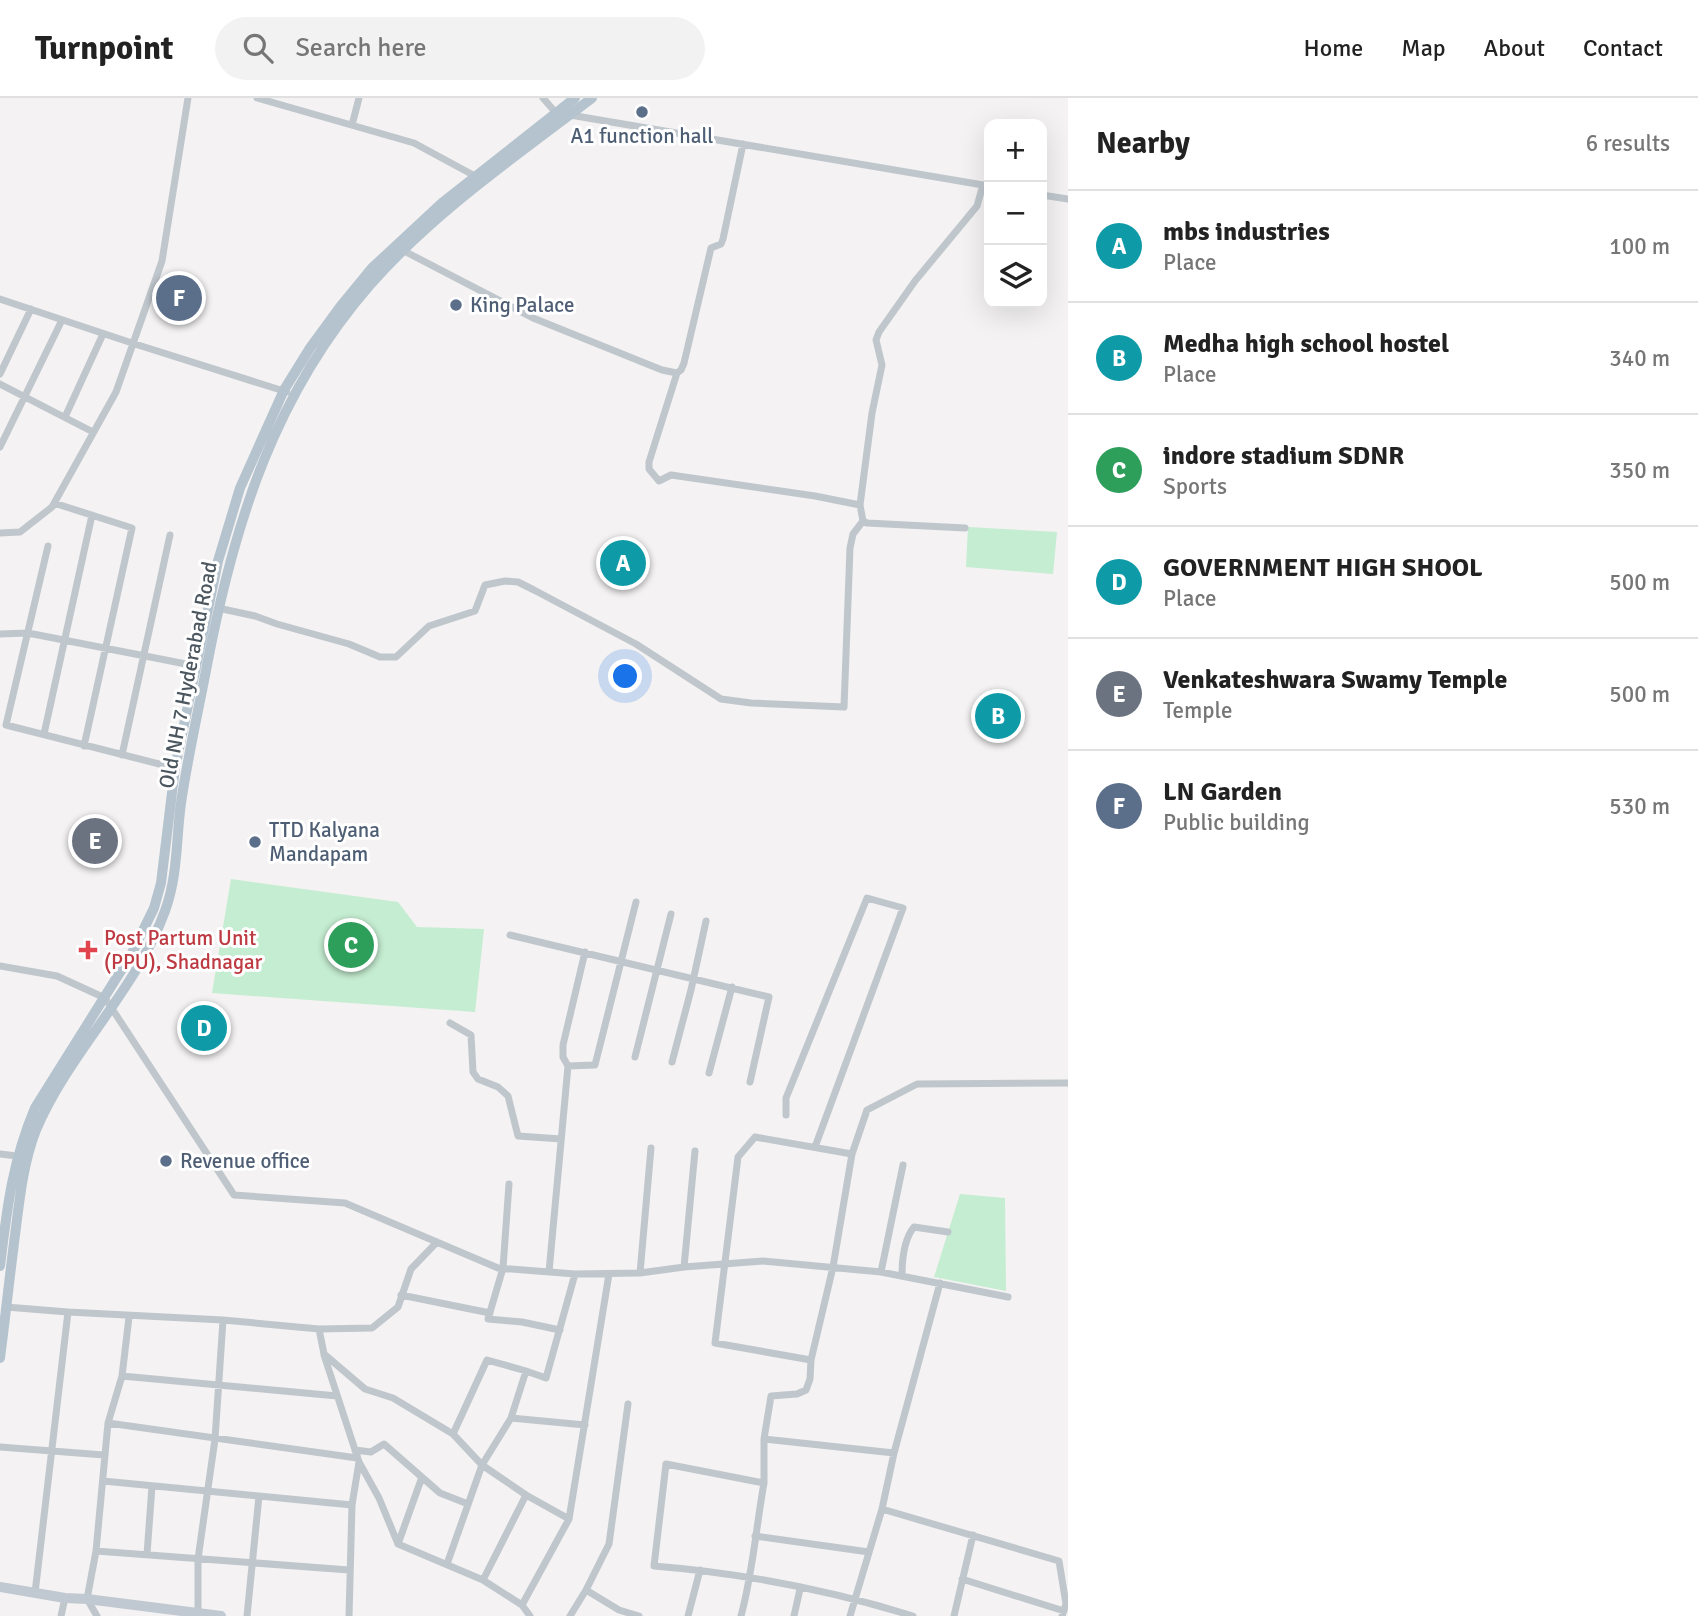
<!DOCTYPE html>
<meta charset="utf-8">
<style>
:root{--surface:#fff;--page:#f2f2f2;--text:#222;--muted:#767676;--line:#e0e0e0;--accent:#db2777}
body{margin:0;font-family:Signika,sans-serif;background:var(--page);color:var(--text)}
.controls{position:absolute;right:21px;top:21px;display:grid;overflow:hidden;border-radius:14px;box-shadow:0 7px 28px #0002}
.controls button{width:63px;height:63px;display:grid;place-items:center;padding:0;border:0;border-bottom:2px solid var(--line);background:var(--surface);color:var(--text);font:35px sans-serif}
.you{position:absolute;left:626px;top:579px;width:24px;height:24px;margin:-18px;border:5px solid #fff;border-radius:50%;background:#1a73e8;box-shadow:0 0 0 10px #1a73e833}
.badge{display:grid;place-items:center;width:46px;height:46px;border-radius:50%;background:var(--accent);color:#fff;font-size:23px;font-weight:700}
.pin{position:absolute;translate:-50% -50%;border:4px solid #fff;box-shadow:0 2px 7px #0006}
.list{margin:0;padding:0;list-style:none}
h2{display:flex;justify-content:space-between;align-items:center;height:91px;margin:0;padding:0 28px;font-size:30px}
h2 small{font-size:23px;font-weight:400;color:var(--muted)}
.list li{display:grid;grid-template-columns:46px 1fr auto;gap:21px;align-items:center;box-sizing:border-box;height:112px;padding:0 28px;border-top:2px solid var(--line)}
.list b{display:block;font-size:26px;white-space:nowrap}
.list p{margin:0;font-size:23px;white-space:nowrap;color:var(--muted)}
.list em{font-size:23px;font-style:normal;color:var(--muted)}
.icon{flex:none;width:38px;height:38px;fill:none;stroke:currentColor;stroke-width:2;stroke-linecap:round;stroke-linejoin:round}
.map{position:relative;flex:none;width:1068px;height:1518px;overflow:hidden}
header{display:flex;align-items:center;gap:42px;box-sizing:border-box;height:98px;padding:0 35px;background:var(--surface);border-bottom:2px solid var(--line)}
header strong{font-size:33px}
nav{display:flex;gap:38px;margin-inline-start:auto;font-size:24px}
.search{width:490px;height:63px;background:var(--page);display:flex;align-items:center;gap:18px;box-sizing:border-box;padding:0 24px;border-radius:38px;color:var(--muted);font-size:26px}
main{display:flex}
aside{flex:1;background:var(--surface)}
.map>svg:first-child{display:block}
.green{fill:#c5edd1}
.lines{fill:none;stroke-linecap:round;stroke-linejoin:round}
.street{stroke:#bfc7cd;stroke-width:7}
.secondary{stroke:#c0c9d1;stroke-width:10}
.primary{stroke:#b4c3ce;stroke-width:10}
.service-dot{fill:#5c6f8a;stroke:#fff;stroke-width:2.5}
.health-dot{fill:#e0444e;stroke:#fff;stroke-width:2.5}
.labels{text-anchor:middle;stroke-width:6;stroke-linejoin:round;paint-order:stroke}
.service-label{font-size:21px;fill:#4e5e75;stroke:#fff;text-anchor:start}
.street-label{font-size:21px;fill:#4b565e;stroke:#fff}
.health-label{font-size:21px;fill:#be3a42;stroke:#fff;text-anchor:start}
</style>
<header>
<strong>Turnpoint</strong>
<div class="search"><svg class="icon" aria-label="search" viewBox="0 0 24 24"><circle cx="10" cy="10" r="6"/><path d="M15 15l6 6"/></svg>Search here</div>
<nav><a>Home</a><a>Map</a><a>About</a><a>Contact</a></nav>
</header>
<main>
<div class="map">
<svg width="1068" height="1518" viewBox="0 0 1068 1518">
<rect width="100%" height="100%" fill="#f4f2f2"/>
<path class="green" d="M 968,429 L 1057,434 L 1053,476 L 966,469 Z
M 231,781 L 398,804 L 417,829 L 484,831 L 475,914 L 212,895 Z
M 960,1096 L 1005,1100 L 1006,1193 L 934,1179 Z"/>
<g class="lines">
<path class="street" d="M 257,0 L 414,45 L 475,78
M 543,0 L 556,15
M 570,17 L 989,88
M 352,27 L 359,0
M 1042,97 L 1068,101
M 404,153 L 533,220 L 662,272 L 677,275 L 681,272 L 684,265 L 711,150 L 721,146 L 723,141 L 743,46
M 0,201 L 135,246 L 287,294
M 677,275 L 649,364 L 649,371 L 659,383 L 671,377 L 815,398 L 860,407
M 0,276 L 31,211
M 0,286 L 93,334
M 65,319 L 103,236
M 0,349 L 62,222
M 54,405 L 132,430 L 84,648
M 965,430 L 867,425 L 863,423 L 860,407 L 872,315 L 882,267 L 876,242 L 879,234 L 915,183 L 977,108 L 983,87
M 0,435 L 20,434 L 52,409 L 116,294 L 162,163 L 188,0
M 48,448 L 6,627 L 175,670
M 218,510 L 255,518 L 277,526 L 349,546 L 380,559 L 396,559 L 429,528 L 475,513 L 485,487 L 505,483 L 518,484 L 534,492 L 636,546 L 721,601 L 751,605 L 844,609 L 850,450 L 853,436 L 863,423
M 0,536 L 28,535 L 196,568
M 44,636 L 92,417
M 122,657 L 170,437
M 510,837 L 769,899 L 750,984
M 0,868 L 57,878 L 105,900 L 234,1097 L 345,1105 L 498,1170 L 575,1176 L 640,1175 L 684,1169 L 763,1163 L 881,1174 L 1008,1199
M 450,925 L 471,937 L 473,974 L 478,981 L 498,989 L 508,998 L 518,1038 L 561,1041
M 635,959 L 671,816
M 672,964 L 691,892 L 706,823
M 568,968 L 595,967 L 636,804
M 709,975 L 732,889
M 786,1017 L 786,1000 L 867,800 L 903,810 L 815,1049
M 0,1056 L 17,1058
M 509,1086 L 503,1170 L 488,1221 L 522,1224 L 560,1232
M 437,1144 L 411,1171 L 398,1209 L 372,1230 L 319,1231 L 324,1256 L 365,1291 L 393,1300 L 453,1336 L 482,1367 L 526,1397 L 569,1421
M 684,1169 L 695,1053
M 549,1174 L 568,968 L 563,959 L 563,947 L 585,854
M 881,1174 L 903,1067
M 640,1175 L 651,1050
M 902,1178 C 902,1162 904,1141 914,1129 L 948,1134
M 401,1197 L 490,1215
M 6,1209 L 68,1214 L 35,1495
M 68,1214 L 223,1222 L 319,1231
M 324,1257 L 359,1364 L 352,1407 L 349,1518
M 811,1262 L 715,1245 L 738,1059 L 755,1039 L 852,1056 L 867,1012 L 917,986 L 1068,985
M 122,1278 L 337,1298
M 511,1320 L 585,1327
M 108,1325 L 357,1360
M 453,1336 L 487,1262 L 526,1273
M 764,1341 L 771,1298 L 797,1296 L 806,1292 L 810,1281 L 811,1262 L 833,1169 L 852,1056
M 0,1349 L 104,1357
M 355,1352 L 371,1354 L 384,1346 L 440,1395 L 468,1406
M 894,1355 L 940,1185
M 359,1364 L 379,1400 L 398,1446 L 483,1482
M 103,1383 L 352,1407
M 764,1385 L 764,1341 L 894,1355 L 882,1411 L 850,1518
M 882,1411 L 1059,1463 L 1066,1506 L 1062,1518
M 755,1438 L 869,1454
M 398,1446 L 422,1379
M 96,1453 L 349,1472
M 147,1456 L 152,1388
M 447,1466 L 482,1367 L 511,1320 L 526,1273 L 546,1280 L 575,1176
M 962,1481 L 1064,1513
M 586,1492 L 609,1446 L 628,1306
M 522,1507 L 483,1482 L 526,1397
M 198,1516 L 198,1461 L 215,1341 L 223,1222
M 61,1518 L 65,1500
M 97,1518 L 87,1501 L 96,1453 L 108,1325 L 122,1278 L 129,1219
M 247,1518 L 259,1398
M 530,1518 L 522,1507 L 569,1421 L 609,1176
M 570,1518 L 586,1492 L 619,1512 L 639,1518
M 688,1518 L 700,1472
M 741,1518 C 753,1474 756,1429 764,1385 L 666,1366 L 654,1468 C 741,1475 829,1492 913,1518
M 794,1518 L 800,1491
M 954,1518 L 973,1437"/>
<path class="secondary" d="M 0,1489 L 65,1500 L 87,1501 L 221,1518"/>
<path class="primary" d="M 0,1168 C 7,1110 12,1065 35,1010 L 132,855 L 154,810 L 161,785 L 175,670 L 218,463 L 240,390 L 284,292 L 310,250 L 340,209 L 372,170 L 442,105 L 575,0
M 0,1260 C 5,1222 9,1184 14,1145 C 19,1107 22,1068 36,1032 C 69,954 136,893 165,813 C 178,778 176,741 181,705 C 188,657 199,610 208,562 C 235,423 275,296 370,187 C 433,115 516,58 592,0"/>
</g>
<g class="service-dot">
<circle cx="642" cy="14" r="7"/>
<circle cx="456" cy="207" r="7"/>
<circle cx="255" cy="744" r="7"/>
<circle cx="166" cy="1063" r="7"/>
</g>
<path class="health-dot" d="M84.5 841.5h7v7h7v7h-7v7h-7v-7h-7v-7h7z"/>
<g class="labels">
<g class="service-label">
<text x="642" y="45" text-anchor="middle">A1 function hall</text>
<text x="470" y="214">King Palace</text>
<text x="269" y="739">TTD Kalyana<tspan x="269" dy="24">Mandapam</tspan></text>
<text x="180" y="1070">Revenue office</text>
</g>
<g class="street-label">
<text transform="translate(188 577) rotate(-79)" y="7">Old NH 7 Hyderabad Road</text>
</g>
<g class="health-label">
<text x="104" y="847">Post Partum Unit<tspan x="104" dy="24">(PPU), Shadnagar</tspan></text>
</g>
</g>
</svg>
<div class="controls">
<button>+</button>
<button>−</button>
<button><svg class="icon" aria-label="layers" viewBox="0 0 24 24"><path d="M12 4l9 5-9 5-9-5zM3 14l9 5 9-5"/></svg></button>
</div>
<div class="you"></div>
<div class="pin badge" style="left:623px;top:465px;background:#0f9aa8">A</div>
<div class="pin badge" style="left:998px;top:618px;background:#0f9aa8">B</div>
<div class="pin badge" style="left:351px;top:847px;background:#2e9e5b">C</div>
<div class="pin badge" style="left:204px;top:930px;background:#0f9aa8">D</div>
<div class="pin badge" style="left:95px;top:743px;background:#6b7280">E</div>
<div class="pin badge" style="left:179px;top:200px;background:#5c6f8a">F</div>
</div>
<aside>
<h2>Nearby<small>6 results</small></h2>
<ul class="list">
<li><span class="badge" style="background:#0f9aa8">A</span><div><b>mbs industries</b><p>Place</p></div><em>100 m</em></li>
<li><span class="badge" style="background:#0f9aa8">B</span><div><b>Medha high school hostel</b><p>Place</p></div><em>340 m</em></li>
<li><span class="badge" style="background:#2e9e5b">C</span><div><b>indore stadium SDNR</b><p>Sports</p></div><em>350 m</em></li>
<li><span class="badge" style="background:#0f9aa8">D</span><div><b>GOVERNMENT HIGH SHOOL</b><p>Place</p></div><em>500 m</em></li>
<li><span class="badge" style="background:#6b7280">E</span><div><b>Venkateshwara Swamy Temple</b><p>Temple</p></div><em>500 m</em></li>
<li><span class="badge" style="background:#5c6f8a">F</span><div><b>LN Garden</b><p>Public building</p></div><em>530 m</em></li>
</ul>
</aside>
</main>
